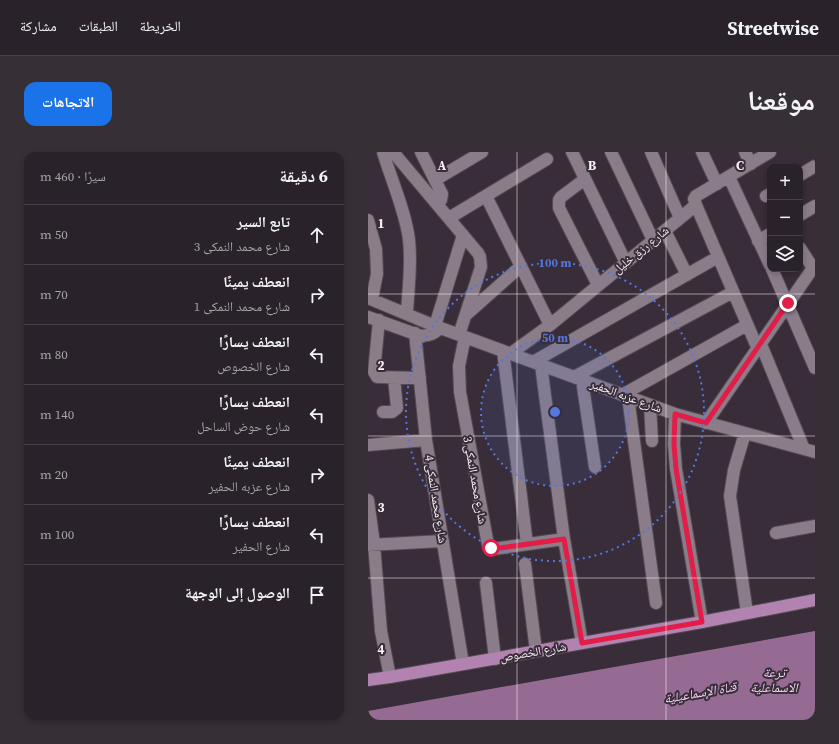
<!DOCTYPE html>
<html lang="ar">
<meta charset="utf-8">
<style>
:root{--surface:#2a222a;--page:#362f36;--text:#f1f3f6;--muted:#a5a4a8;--line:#463f47;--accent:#1a73e8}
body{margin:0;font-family:"Source Serif 4","Noto Naskh Arabic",serif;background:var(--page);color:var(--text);direction:rtl}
.controls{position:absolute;right:12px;top:12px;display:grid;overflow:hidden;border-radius:8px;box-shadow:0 2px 6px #0003}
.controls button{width:36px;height:36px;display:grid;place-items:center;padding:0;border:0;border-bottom:1px solid var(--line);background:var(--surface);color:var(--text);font:20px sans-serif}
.stop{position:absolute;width:12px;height:12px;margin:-9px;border:3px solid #e11d48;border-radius:50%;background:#fff}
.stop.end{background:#e11d48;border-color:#fff;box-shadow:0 1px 4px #0008}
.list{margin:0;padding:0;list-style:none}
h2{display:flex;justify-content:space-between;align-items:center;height:52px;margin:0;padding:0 16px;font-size:17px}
h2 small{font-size:13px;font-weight:400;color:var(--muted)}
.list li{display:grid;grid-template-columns:26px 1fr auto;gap:12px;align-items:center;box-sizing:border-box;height:60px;padding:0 16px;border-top:1px solid var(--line)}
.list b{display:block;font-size:15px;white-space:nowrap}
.list p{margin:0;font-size:13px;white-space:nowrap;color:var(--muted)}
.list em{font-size:13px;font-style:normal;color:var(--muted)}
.icon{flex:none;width:22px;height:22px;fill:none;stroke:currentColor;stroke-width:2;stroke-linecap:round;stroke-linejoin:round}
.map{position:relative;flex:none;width:447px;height:568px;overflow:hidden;direction:ltr;border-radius:12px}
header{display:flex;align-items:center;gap:24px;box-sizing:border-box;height:56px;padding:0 20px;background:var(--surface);border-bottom:1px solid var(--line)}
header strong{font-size:19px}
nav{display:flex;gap:22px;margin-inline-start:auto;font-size:14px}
.intro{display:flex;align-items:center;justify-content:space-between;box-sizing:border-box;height:96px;padding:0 24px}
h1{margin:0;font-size:28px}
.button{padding:10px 18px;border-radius:12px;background:var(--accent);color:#fff;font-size:14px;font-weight:700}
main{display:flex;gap:24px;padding:0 24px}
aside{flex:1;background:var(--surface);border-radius:12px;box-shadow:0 2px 6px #0003}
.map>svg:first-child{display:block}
.water{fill:#956b94}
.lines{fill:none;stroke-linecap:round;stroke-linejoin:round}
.minor-casing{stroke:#534a53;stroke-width:14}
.major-casing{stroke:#534a53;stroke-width:14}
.minor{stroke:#8a7c89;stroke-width:12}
.major{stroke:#b283b1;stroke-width:12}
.route{stroke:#e11d48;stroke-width:5}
.grid{fill:none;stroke:#f9f2f9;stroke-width:1;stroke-opacity:0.55}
.ring{fill:none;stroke:#5477e0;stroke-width:2;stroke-dasharray:2 4}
.labels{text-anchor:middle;stroke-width:4;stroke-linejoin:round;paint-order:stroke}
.street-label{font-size:12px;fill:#f9f2f9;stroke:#382d38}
.water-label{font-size:13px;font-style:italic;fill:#fad4f9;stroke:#382d38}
.grid-label{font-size:13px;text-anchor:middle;font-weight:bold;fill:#f9f2f9;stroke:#382d38;stroke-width:4;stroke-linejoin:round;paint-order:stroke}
.centre{fill:#5477e0;stroke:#382d38;stroke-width:2}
.ring-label{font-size:12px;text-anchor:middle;font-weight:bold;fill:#5477e0;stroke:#382d38;stroke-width:4;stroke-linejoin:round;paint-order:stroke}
</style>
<header>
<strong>Streetwise</strong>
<nav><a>الخريطة</a><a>الطبقات</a><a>مشاركة</a></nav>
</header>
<div class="intro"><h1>موقعنا</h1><a class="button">الاتجاهات</a></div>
<main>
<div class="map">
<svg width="447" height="568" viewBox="0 0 447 568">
<rect width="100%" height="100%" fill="#382d38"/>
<path class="water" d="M 447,479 L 447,568 L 0,568 L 0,559 Z"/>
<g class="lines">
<g class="minor-casing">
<path id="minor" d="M 15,0 C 23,27 38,61 41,88 C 44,113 40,138 39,162
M 25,0 L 110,101 L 112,105 L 113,115 L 91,183
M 53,0 L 74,42 L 73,48 L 69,52
M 204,0 L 258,111
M 243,0 L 285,88
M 283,0 L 312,66
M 334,0 L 349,32
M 377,0 L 383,12
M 432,23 L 447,14
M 361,25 L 402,113
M 217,27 L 193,45 L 191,48 L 191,56 L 230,133
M 67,28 L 114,0
M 118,44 L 182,173
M 398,44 L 402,42
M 432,63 L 447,54
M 81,66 L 179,7
M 0,68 L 8,97 L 9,122 L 4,147
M 297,79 L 319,123
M 390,89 L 402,82
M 432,96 L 445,116
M 404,117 L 447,216
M 0,146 L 67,174 L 307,262 L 447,300
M 99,162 L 153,114
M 0,165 L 53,184 C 62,183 66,182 72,176
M 11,168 L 6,220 L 9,225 L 52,226
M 67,174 L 95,83
M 47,181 L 58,288 L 95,512
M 97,185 L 91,214 L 92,240 L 120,393 L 125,397 L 196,387
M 392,190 L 436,297
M 389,195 L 328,53 L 326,47 L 328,44 L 402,0
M 135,199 L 159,392
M 142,202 L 182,173 L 328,53
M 165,210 L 350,105
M 173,213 L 196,387 L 214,491
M 206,225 L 365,140
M 214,228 L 227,315
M 254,243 L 379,173
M 260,245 L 288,451
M 282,253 L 284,289
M 15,260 L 24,260 L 29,256 L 26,226
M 307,262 L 306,292 L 308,317 L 334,470
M 338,271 L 447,113
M 377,281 L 366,318 L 362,344 L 379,461
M 0,293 L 58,288
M 0,348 L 6,392 L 13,479 L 22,525
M 408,381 L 447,374
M 0,393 L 75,389
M 157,412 L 168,499
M 118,431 L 127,507"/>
</g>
<g class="major-casing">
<path id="major" d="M 0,528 L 22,525 L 334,470 L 447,448"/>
</g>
<use href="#minor" class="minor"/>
<use href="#major" class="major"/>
</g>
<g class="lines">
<path class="route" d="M 123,396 L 125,397 L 196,387 L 214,491 L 334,470 L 308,317 L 306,292 L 307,262 L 338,271 L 420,151"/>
</g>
<path class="grid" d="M 149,0 L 149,568M 298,0 L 298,568M 0,142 L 447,142M 0,284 L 447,284M 0,426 L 447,426"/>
<circle cx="187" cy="260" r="74" fill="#5477e0" fill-opacity=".12"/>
<g class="ring">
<circle cx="187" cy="260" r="74"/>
<circle cx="187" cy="260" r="149"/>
</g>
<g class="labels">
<g class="street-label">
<text transform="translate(273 98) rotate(-39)" y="4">شارع رزق خليل</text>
<text transform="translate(258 244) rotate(20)" y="4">شارع عزبه الحفير</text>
<text transform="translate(107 328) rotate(80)" y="4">شارع محمد النمكى 3</text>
<text transform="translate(68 347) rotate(81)" y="4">شارع محمد النمكى 4</text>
<text transform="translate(165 500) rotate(-10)" y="4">شارع الخصوص</text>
</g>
<g class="water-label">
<text x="406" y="525">ترعة<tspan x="406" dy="15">الاسماعلية</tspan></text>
<text transform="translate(332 540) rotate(-10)" y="5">قناة الإسماعيلية</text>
</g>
</g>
<g class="grid-label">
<text x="74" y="18">A</text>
<text x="224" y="18">B</text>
<text x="372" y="18">C</text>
<text x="13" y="76">1</text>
<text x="13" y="218">2</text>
<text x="13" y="360">3</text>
<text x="13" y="502">4</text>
</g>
<circle cx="187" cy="260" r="6" class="centre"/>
<g class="ring-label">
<text x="187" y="115">100 m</text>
<text x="187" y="190">50 m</text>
</g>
</svg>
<div class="controls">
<button>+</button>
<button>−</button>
<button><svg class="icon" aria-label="layers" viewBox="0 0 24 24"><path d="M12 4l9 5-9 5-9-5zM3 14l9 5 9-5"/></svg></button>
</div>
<div class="stop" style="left:123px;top:396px"></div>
<div class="stop end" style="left:420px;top:151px"></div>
</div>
<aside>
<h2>6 دقيقة<small>سيرًا · 460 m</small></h2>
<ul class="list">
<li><svg class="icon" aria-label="ahead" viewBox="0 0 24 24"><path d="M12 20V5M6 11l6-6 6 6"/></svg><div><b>تابع السير</b><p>شارع محمد النمكى 3</p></div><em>50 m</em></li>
<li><svg class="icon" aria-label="right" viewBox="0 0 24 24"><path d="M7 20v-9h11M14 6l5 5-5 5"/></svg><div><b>انعطف يمينًا</b><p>شارع محمد النمكى 1</p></div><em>70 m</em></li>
<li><svg class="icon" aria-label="left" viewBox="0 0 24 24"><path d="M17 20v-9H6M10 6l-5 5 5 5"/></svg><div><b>انعطف يسارًا</b><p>شارع الخصوص</p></div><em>80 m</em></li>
<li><svg class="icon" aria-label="left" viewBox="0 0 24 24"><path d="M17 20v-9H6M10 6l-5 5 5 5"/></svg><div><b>انعطف يسارًا</b><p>شارع حوض الساحل</p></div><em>140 m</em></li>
<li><svg class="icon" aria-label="right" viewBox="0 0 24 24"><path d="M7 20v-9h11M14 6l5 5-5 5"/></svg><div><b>انعطف يمينًا</b><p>شارع عزبه الحفير</p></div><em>20 m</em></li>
<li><svg class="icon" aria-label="left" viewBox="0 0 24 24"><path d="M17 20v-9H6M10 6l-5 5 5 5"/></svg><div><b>انعطف يسارًا</b><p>شارع الحفير</p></div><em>100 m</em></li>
<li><svg class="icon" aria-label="arrive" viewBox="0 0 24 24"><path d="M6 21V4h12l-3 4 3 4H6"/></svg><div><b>الوصول إلى الوجهة</b></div></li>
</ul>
</aside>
</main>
